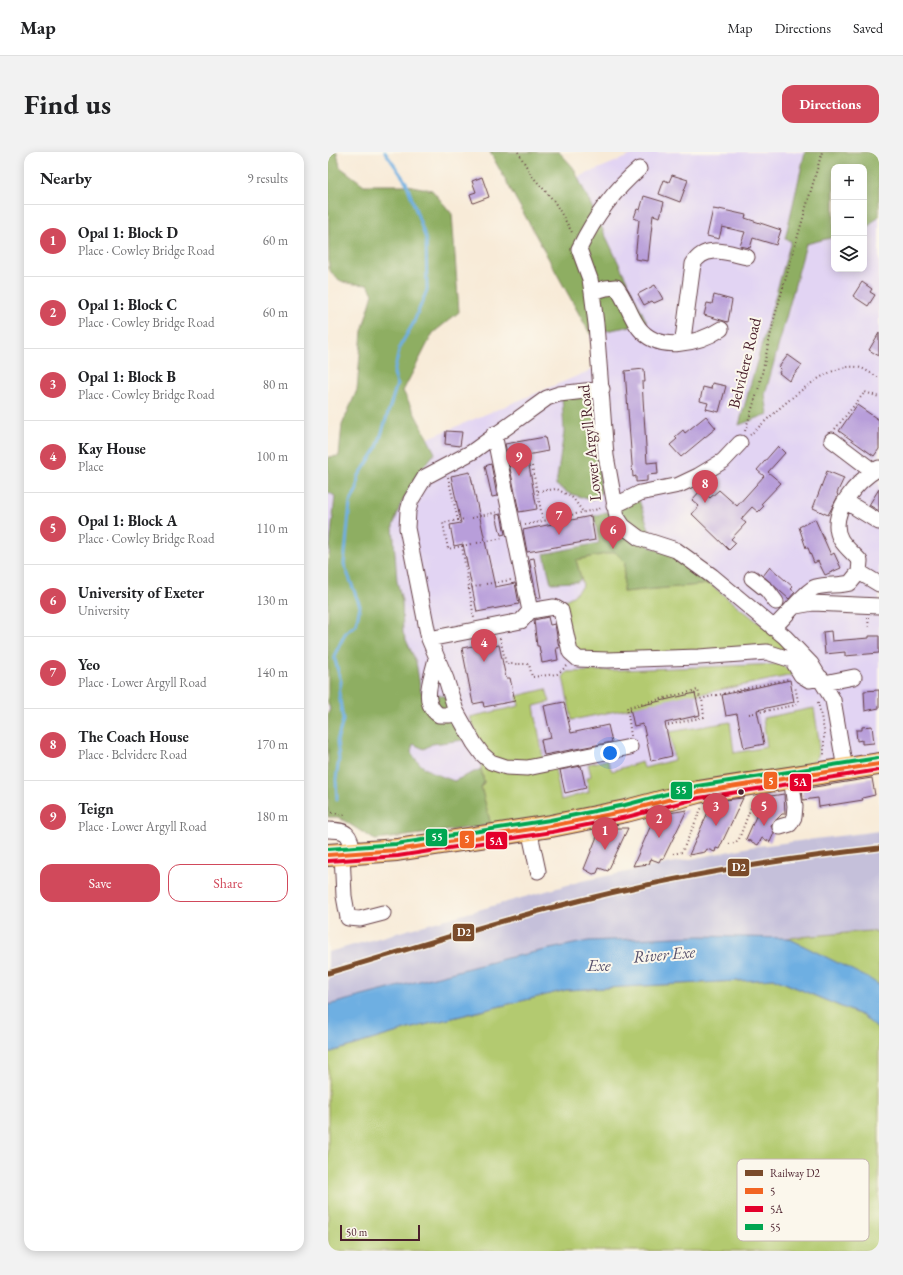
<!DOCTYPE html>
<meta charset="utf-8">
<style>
:root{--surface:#fff;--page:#f2f2f2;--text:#202124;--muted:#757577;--line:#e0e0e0;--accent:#d1495b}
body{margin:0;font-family:"EB Garamond",serif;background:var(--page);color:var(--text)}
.controls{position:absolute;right:12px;top:12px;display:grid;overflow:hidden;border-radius:8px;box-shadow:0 2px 10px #0003}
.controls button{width:36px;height:36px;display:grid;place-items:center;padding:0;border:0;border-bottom:1px solid var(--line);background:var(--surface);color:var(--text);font:20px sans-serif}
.scale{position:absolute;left:12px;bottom:10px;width:80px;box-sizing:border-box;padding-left:4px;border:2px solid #4a1f2b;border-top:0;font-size:11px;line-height:14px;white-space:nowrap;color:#4a1f2b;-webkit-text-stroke:3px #fbf7ec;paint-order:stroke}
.you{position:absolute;left:282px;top:601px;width:14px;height:14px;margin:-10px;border:3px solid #fff;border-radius:50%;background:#1a73e8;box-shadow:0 0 0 6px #1a73e833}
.badge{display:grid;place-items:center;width:26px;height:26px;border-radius:50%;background:var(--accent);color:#fff;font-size:13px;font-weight:700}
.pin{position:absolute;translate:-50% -33px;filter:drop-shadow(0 1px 2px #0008)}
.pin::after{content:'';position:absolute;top:21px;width:14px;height:12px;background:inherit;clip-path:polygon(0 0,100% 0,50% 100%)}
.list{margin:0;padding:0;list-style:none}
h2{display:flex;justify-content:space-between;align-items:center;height:52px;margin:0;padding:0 16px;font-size:17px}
h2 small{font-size:13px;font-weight:400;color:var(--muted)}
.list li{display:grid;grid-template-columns:26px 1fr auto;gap:12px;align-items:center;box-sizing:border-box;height:72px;padding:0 16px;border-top:1px solid var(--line)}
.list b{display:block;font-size:15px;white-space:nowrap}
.list p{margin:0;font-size:13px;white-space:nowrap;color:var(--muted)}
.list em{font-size:13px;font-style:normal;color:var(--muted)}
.actions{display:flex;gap:8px;padding:12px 16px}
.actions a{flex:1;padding:9px 0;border:1px solid var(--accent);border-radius:12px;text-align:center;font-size:14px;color:var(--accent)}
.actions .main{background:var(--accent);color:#fff}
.icon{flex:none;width:22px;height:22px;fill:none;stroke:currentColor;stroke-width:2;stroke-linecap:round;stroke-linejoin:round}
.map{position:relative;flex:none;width:551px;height:1099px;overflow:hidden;border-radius:12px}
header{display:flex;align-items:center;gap:24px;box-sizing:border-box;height:56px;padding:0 20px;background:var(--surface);border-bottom:1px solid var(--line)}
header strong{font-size:19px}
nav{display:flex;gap:22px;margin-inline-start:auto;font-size:14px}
.intro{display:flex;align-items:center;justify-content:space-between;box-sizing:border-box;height:96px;padding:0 24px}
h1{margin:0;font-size:28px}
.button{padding:10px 18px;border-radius:12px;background:var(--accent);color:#fff;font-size:14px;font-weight:700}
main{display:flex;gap:24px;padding:0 24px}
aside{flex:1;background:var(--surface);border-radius:12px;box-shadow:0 2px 10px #0003}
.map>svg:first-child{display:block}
.built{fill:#e2d4f3;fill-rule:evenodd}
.industrial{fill:#c5c0da}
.green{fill:#b3ca6f;stroke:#7e744d}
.forest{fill:#8eae62;stroke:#6c6646}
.water{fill:#6eafe2;stroke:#5c6786}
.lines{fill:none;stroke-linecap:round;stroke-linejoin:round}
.stream{stroke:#6eafe2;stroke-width:3}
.building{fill:#b89eda}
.minor-casing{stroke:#643e45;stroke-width:17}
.highway-casing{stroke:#643e45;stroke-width:24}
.path{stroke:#643e45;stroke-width:2;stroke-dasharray:1 3;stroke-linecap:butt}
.minor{stroke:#fff;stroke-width:15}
.highway{stroke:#f7c06b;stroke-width:22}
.bus-1-casing{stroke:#fbf7ec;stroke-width:7}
.bus-2-casing{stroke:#fbf7ec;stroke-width:7}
.bus-3-casing{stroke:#fbf7ec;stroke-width:7}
.bus-1{stroke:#f26522;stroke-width:4}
.bus-2{stroke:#e4002b;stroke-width:4}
.bus-3{stroke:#00a651;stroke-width:4}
.rail-1-casing{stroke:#fbf7ec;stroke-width:8}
.rail-1{stroke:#7a4b2a;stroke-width:5}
.bus-dot{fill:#4a1f2b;stroke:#fbf7ec;stroke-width:1.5}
.labels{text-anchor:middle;stroke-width:4;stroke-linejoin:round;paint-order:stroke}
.street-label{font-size:16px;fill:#4a1f2b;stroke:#fbf7ec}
.water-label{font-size:17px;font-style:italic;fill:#57516b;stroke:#fbf7ec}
.key{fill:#fbf7ec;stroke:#c6b6b2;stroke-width:1}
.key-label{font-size:11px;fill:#4a1f2b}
.line-badge{stroke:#fbf7ec;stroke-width:1.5}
.badge-label{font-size:11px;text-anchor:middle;font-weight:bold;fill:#fff}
</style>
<header>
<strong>Map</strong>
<nav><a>Map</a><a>Directions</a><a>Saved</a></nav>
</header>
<div class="intro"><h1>Find us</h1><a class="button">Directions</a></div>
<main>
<aside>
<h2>Nearby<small>9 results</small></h2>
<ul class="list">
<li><span class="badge">1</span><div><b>Opal 1: Block D</b><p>Place · Cowley Bridge Road</p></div><em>60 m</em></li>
<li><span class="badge">2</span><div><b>Opal 1: Block C</b><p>Place · Cowley Bridge Road</p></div><em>60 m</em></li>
<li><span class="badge">3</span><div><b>Opal 1: Block B</b><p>Place · Cowley Bridge Road</p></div><em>80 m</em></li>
<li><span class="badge">4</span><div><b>Kay House</b><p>Place</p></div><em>100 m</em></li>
<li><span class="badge">5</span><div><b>Opal 1: Block A</b><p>Place · Cowley Bridge Road</p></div><em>110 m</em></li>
<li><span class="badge">6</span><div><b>University of Exeter</b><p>University</p></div><em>130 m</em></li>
<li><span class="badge">7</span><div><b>Yeo</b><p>Place · Lower Argyll Road</p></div><em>140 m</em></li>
<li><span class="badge">8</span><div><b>The Coach House</b><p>Place · Belvidere Road</p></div><em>170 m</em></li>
<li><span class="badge">9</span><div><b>Teign</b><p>Place · Lower Argyll Road</p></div><em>180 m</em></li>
</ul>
<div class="actions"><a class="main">Save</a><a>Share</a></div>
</aside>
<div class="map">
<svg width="551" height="1099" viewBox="0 0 551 1099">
<rect width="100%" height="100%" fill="#fbf7ec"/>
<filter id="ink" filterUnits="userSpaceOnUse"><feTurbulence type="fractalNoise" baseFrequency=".025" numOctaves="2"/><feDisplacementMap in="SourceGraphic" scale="8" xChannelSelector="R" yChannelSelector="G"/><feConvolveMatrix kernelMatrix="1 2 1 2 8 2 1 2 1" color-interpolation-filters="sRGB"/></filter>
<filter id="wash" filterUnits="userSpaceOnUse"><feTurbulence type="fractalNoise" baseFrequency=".012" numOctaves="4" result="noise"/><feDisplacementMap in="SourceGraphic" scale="16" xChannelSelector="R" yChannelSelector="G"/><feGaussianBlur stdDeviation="0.9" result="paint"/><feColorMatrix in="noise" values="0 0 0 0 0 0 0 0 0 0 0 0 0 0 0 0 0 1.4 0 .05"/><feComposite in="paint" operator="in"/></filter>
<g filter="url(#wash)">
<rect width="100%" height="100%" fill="#f8ebd8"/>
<path class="built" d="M 311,0 L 551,0 L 551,602 L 255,661 L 47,688 L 10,665 L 0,665 L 0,305 L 22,303 L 24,318 L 266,217 L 246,27 ZM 506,15 L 536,15 L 536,117 L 506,117 Z"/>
<path class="industrial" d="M 551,679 L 551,781 L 542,779 L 460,786 L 371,784 L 260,789 L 179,806 L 0,853 L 0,800 L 8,798 L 254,729 L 422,695 Z"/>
<path class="green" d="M 287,400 L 297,410 L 295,440 L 382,432 L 465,498 L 464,505 L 256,505 L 245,496 L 235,449 L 245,444 L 255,433 L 248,408 Z
M 454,512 L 465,523 L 244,568 L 235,525 L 239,520 Z
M 218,537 L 222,550 L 206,554 L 217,618 L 227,616 L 233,648 L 261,640 L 259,626 L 263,624 L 260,612 L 279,608 L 284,619 L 314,610 L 316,616 L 346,608 L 342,580 L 402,570 L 406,601 L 439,595 L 435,566 L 486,556 L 491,589 L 490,604 L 482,614 L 255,661 L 163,673 L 153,635 L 156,630 L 153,617 L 154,596 L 142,565 L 191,554 L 189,544 Z
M 542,779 L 551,781 L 551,833 L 460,786 Z
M 447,827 L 535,864 L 551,878 L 551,1099 L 0,1099 L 0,901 L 80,877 L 238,838 Z"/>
<path class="forest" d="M 0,0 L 9,0 L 12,15 L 36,33 L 79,33 L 104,38 L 124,62 L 131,160 L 105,181 L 75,239 L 107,301 L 88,324 L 72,354 L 65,374 L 69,429 L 74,449 L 75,481 L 88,510 L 93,540 L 117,544 L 136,588 L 104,592 L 96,597 L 85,592 L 83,600 C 94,619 106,621 126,629 L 153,617 L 156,630 L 153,635 L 163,673 L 47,688 L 10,665 L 0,665 L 0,562 L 2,557 L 0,551 L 0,414 L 7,344 L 0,340 L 0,305 L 11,304 L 14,273 L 29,238 L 34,179 L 45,142 L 40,133 C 22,131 12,134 1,117 Z
M 162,0 L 231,0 L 245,15 L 319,171 L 262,182 Z
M 477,0 L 551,0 L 551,64 L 536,79 L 536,15 L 506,15 L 506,85 L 478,92 L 437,243 L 440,262 L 411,273 L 463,89 L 457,87 Z
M 258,245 L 267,250 L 267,282 L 270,301 L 273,341 L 263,348 L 240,341 L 228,333 L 236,280 L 234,246 Z
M 310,345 L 322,380 L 320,394 L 344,403 L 382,432 L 295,440 L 297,410 L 287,400 L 248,408 L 253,426 L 250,430 L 223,431 L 216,402 L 271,391 L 266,364 L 279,360 L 284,363 L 295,351 Z"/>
<path class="water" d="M 371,784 L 460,786 L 542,827 L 551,833 L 551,878 L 535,864 L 447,827 L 238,838 L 80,877 L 0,901 L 0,853 L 179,806 L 260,789 Z"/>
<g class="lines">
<path class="stream" d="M 9,648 L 8,627 L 11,607 L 9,589 L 15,568 L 11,541 L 13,530 L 6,504 L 18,480 L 28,473 L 32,454 L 16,412 L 22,351 L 29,337 L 30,325 L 49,296 L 69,232 L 66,221 L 72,194 L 85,172 L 99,138 L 98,87 L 78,30 L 57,0"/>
</g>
<g id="blocks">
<path class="building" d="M 344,23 L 360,28 L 352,50 L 331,42 L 336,28 L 341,30 Z
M 154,25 L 161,45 L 145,51 L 142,42 L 148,40 L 144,29 Z
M 316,44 L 336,50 L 332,65 L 325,63 L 320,109 L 307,107 L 311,68 L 306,66 L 309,57 L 312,58 Z
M 385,57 L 391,58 L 391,57 L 418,63 L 417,66 L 453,78 L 448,93 L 425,86 L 422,96 L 412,94 L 417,80 L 394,75 L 391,87 L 379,84 Z
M 534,130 L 544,137 L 542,140 L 547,143 L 540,154 L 525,144 Z
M 327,133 L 335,147 L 326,151 L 324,149 L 316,153 L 310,142 Z
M 386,143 L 404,148 L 400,170 L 376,163 L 379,151 L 384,152 Z
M 551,181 L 551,204 L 541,198 Z
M 460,203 L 474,213 L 461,229 L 451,221 L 453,217 L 451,215 Z
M 316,217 L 317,230 L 314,230 L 319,311 L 329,310 L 330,322 L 319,323 L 319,329 L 308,330 L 308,324 L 305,325 L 297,219 Z
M 384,231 L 398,234 L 391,260 L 378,257 L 380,251 L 372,249 L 375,235 L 383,237 Z
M 529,253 L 551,268 L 551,297 L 546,304 L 511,279 Z
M 378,264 L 388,276 L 353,305 L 342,293 L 349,287 L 347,285 L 355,278 L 357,281 Z
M 118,279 L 134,280 L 132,294 L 117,292 Z
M 217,285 L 220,299 L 199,303 L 209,357 L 191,360 L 177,292 Z
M 450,294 L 457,301 L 440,320 L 453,331 L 433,352 L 436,354 L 430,360 L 424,355 L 413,367 L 418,371 L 403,387 L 408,391 L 401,398 L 364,362 L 371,354 L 364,348 L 373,338 L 382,346 L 391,338 L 409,354 L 436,324 L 429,318 Z
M 163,312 L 169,344 L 164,345 L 157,314 Z
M 499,319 L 516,326 L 509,341 L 510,344 L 500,363 L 485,356 Z
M 142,320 L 167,435 L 187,431 L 191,452 L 149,460 L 135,392 L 126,394 L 122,373 L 133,371 L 123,324 Z
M 551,337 L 551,359 L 541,353 Z
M 173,362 L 177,382 L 173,383 L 168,363 Z
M 263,364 L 267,388 L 199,400 L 195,378 Z
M 487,367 L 503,403 L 506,401 L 513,416 L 497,423 L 490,409 L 486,411 L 480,396 L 478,396 L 471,375 Z
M 206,406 L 213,446 L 209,446 L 201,407 Z
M 442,415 L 465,435 L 463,437 L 467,440 L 461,447 L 435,424 Z
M 220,465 L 222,473 L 227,472 L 231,496 L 228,496 L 230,508 L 214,511 L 211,494 L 209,494 L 206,468 Z
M 503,479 L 504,489 L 541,486 L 541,484 L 551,484 L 551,501 L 517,504 L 517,500 L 497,502 L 495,480 Z
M 161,491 L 162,495 L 171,493 L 178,526 L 182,526 L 187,549 L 156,555 L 155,550 L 145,552 L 134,496 Z
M 462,528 L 466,550 L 429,558 L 436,592 L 416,596 L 409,562 L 398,564 L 394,543 Z
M 551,538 L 551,556 L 537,559 L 536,539 Z
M 367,541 L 372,563 L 337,571 L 344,604 L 323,609 L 315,572 L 306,574 L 302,556 Z
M 236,550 L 243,581 L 280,573 L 284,590 L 216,603 L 213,588 L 223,586 L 216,554 Z
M 544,574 L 546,591 L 534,592 L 534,588 L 529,589 L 528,578 L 534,578 L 534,575 Z
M 253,614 L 258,636 L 237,641 L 232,618 Z
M 544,626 L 547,643 L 534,646 L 535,648 L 491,655 L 490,646 L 475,648 L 474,637 Z
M 438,642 L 443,644 L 456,642 L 457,662 L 454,662 L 443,673 L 446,681 L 442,690 L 434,686 L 430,693 L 418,687 Z
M 415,646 L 391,697 L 388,696 L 387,700 L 379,697 L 377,700 L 361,703 L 384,651 L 396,653 L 397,648 Z
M 359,658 L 335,707 L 333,706 L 331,710 L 323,707 L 321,712 L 305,714 L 327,664 L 332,663 L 338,666 L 341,661 Z
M 283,676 L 300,676 L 280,719 L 271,716 L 269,721 L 265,722 L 256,717 L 272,677 L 281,681 Z"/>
</g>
</g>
<g filter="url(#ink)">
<use href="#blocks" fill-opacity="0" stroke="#643e45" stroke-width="1"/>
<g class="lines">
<g class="minor-casing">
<path id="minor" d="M 311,17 C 285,39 266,66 251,97 L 262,127 L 264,140 L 268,172 L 278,304 L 289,365 L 295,374 L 311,386 L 348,398 L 384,424 L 457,485 L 483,512 L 505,548 L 517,617
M 264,140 L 278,136 L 288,135 C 298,147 301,163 311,176 C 330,201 370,192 393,177
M 352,190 L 355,187 L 365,112 C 377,91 400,101 419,105
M 274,237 L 231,242 L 219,246 L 144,300 L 97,325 L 83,348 L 80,359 L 79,376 L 101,487 L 118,527 L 128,559 L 146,591 L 154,602 L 163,610 L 178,615 L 199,616 L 302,595
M 166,282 L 202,459
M 504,288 L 545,319
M 517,349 L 551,370
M 286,354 L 312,341 L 351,333 L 370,324 L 395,309 L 412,291
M 531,420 L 532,409 C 526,402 518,396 513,388 C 498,362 530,328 551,316
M 424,426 L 439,438 L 448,450
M 468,454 L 485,451 L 551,454
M 445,476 C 456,467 478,438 488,435 C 499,432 511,434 522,431 L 531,420 L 551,432
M 101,487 L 193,469 L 202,459 L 226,455 L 233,459 L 242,500 L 250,507 L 279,508 L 371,505 L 439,500 L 464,508 L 473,523 L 481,528 L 493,526
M 108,506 C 105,524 91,550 111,563 L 122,563 L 128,559
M 496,531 L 526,525
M 452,675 L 462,672 L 466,665 L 467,654 L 463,625
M 201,677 L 210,719
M 0,678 C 21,678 21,682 26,702
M 14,702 L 16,744 L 20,766 L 32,767 L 55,761"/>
</g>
<g class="highway-casing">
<path id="highway" d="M 0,703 L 69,698 L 223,674 L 298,659 L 370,640 L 551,612"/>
</g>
<path class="path" d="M 190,0 L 204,24 L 226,49 L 245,82
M 507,277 L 537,240 L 551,245
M 417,279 L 431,235 L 446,167 L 494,0
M 422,283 C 446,262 496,210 529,215 C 536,216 544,222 551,226
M 204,314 L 215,369
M 120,325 L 130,368 L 115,371 L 120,397 L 134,394 L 146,466
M 210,339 L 229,337 L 245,346 L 255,360
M 144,366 L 170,360
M 130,368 L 138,367
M 197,373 L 275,356
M 149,391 L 175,386
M 134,394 L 143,392
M 158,432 L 183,428
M 140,437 L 153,433
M 540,466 L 541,477
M 172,486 L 178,512 L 201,512 L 204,525 L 229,522 L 239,514
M 490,550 L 496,578 L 496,605
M 421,562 L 468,553 L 470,549 L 467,534
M 340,573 L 376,565 L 374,546
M 303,584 L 299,555 L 370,538 L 372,547 L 460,527
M 0,660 L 17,663
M 401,692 L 407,691 L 411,687 L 426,647
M 345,702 L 354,700 L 374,655"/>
<use href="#minor" class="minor"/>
<use href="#highway" class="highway"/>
<g class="bus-1-casing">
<path id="bus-1" d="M 0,703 L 69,698 L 223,674 L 298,659 L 370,640 L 551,612"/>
</g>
<g class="bus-2-casing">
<path id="bus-2" d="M 0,709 L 70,704 L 224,680 L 299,665 L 371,646 L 551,618"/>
</g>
<g class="bus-3-casing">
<path id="bus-3" d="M 0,697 L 68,692 L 222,668 L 297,653 L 369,634 L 550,606"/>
</g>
<use href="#bus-1" class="bus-1"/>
<use href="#bus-2" class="bus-2"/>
<use href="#bus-3" class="bus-3"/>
<g class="rail-1-casing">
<path id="rail-1" d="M 0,821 C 79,798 158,772 238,752 C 341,725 446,708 551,696"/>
</g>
<use href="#rail-1" class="rail-1"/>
</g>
</g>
<circle class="bus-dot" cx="413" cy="640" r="3.5"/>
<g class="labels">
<g class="street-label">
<text transform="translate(416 211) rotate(-76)" y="6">Belvidere Road</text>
<text transform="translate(261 291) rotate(-96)" y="6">Lower Argyll Road</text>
</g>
<g class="water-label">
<text transform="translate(336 802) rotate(-5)" y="6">River Exe</text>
<text x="271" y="819">Exe</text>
</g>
</g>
<rect x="409" y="1007" width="132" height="82" rx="6" class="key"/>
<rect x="417" y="1018" width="18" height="6" fill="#7a4b2a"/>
<rect x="417" y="1036" width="18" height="6" fill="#f26522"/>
<rect x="417" y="1054" width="18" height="6" fill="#e4002b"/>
<rect x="417" y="1072" width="18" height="6" fill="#00a651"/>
<g class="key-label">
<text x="442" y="1025">Railway D2</text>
<text x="442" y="1043">5</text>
<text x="442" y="1061">5A</text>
<text x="442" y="1079">55</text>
</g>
<g class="line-badge">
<rect x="435" y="619" width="15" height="19" rx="4" fill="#f26522"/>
<rect x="461" y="621" width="23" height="19" rx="4" fill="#e4002b"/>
<rect x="342" y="629" width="23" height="19" rx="4" fill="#00a651"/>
<rect x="97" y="676" width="23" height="19" rx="4" fill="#00a651"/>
<rect x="131" y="678" width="16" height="19" rx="4" fill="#f26522"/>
<rect x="157" y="679" width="23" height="19" rx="4" fill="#e4002b"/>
<rect x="399" y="706" width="23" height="19" rx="4" fill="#7a4b2a"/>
<rect x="124" y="771" width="23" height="19" rx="4" fill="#7a4b2a"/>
</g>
<g class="badge-label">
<text x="443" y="633">5</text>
<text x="472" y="634">5A</text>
<text x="353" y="642">55</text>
<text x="109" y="689">55</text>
<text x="139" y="691">5</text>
<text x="168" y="693">5A</text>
<text x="411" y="719">D2</text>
<text x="136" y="784">D2</text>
</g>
</svg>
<div class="controls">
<button>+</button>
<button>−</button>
<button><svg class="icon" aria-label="layers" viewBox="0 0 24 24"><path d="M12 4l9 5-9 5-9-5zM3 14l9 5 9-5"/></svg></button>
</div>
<div class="scale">50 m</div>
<div class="you"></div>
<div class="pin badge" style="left:277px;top:698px">1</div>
<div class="pin badge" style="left:331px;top:686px">2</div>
<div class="pin badge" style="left:388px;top:674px">3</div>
<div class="pin badge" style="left:156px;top:510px">4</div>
<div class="pin badge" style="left:436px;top:674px">5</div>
<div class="pin badge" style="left:285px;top:397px">6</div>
<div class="pin badge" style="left:231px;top:383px">7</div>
<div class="pin badge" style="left:377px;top:351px">8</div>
<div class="pin badge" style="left:191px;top:324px">9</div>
</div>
</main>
